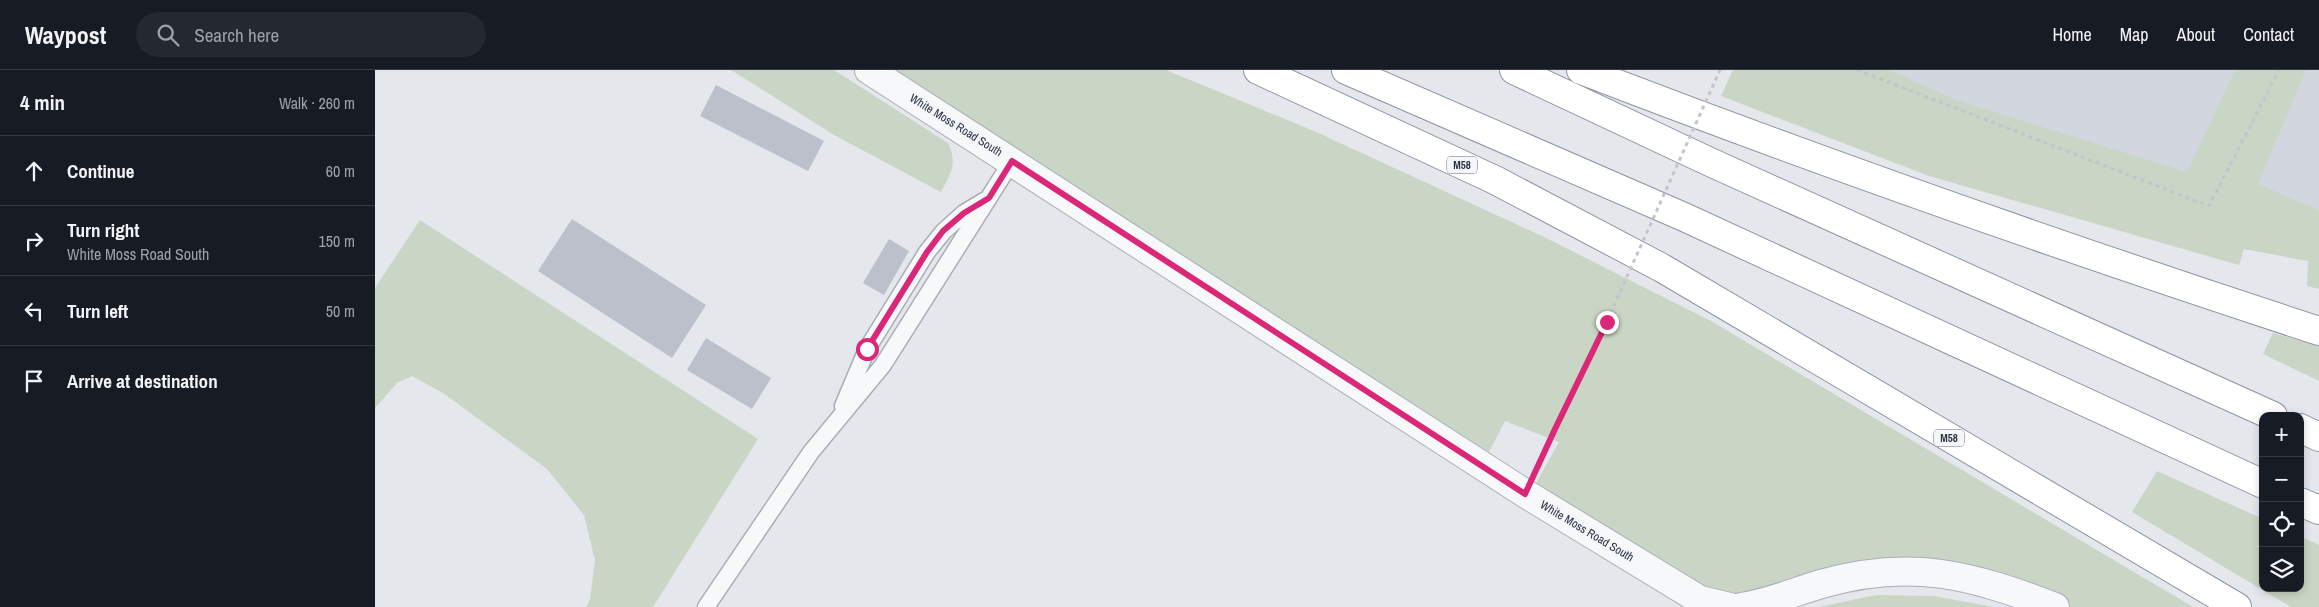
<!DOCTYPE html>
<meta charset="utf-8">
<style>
:root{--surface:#171b24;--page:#242831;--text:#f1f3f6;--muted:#9ea1a6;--line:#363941}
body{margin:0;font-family:"Archivo Narrow",sans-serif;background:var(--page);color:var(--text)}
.controls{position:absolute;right:15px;bottom:15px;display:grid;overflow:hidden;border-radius:10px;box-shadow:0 2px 8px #0003}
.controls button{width:45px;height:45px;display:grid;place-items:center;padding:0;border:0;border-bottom:1px solid var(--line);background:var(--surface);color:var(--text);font:25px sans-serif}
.stop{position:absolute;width:15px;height:15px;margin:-11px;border:4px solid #db2777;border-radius:50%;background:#fff}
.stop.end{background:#db2777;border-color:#fff;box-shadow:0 1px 5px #0008}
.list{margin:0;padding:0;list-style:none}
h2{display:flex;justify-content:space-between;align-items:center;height:65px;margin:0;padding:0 20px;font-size:21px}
h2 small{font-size:16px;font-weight:400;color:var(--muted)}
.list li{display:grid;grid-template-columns:32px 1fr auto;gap:15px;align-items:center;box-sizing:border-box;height:70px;padding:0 20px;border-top:1px solid var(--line)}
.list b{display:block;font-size:19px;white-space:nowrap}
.list p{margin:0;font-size:16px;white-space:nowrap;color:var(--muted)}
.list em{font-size:16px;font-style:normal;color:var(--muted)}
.icon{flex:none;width:28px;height:28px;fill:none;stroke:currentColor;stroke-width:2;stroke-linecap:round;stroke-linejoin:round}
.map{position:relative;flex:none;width:1944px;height:537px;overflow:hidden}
header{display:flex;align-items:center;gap:30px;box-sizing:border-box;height:70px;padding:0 25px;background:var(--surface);border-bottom:1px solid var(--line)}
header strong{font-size:24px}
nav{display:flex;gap:28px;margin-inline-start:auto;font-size:18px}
.search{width:350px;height:45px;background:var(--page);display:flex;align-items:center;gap:12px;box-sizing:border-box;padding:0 18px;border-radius:28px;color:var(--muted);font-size:19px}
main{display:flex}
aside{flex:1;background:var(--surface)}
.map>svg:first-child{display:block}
.built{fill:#d2d6de}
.green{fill:#c9d6c5}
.building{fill:#bbc0ca}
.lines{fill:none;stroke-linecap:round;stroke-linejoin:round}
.lane-casing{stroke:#a9aeb7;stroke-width:19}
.street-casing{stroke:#a9aeb7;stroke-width:30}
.highway-casing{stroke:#8b94a3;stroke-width:30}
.path{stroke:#c2c5cb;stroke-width:3;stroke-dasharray:4 4;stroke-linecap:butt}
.lane{stroke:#f7f8fa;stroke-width:16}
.street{stroke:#f7f8fa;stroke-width:28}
.highway{stroke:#fff;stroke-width:28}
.path-bridge{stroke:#c2c5cb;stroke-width:3;stroke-dasharray:4 4;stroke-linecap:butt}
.route{stroke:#db2777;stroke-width:6}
.labels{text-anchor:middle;stroke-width:5;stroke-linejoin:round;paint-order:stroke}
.shield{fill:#f4f6f9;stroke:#676e7b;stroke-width:1}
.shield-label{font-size:11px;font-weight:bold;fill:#2b3445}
.street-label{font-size:12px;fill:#2b3445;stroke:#f4f6f9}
</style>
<header>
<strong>Waypost</strong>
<div class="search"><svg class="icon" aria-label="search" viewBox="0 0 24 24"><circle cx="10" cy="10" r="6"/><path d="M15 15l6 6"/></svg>Search here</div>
<nav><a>Home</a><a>Map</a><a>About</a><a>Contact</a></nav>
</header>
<main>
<aside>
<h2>4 min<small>Walk · 260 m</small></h2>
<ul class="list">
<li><svg class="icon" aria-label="ahead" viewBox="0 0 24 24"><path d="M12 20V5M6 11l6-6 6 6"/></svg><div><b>Continue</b></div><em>60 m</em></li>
<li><svg class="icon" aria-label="right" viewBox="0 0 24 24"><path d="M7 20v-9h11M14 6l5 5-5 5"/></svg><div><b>Turn right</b><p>White Moss Road South</p></div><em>150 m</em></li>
<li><svg class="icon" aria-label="left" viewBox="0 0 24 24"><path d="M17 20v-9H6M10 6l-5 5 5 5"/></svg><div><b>Turn left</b></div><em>50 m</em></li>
<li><svg class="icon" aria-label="arrive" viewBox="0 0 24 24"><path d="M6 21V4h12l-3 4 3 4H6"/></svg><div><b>Arrive at destination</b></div></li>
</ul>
</aside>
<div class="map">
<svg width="1944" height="537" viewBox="0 0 1944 537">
<rect width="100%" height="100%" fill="#e4e7ec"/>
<path class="built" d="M 1461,0 L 1944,0 L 1944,165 Z"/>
<path class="green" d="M 356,0 L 459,0 L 573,73 C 583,94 576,103 566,122 L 459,65 Z
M 491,0 L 791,0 L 939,61 L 1169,167 L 1336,251 L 1818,537 L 1692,537 L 1605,504 L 1354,525 L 1330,521 L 1160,415 L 1184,372 L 1130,351 L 1114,382 Z
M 1358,0 L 1515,0 L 1578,29 L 1812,102 L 1860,0 L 1931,0 L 1883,114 L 1944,140 L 1944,219 L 1932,216 L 1933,191 L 1869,179 L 1864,195 L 1554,106 L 1346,26 Z
M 45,150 L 383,369 L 278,537 L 211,537 L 215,529 L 220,490 L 209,445 L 172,399 L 68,323 L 37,306 L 23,312 L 0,338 L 0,218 Z
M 1898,263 L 1944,276 L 1944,311 L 1888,284 Z
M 1782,401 L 1888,449 L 1888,518 L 1925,518 L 1925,466 L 1944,475 L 1944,537 L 1916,537 L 1757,442 Z
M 1501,525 L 1559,526 L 1619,537 L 1444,537 Z"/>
<path class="building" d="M 341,15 L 449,71 L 433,101 L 325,46 Z
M 197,149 L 331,235 L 297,288 L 163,201 Z
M 514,169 L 534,181 L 509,225 L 488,213 Z
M 331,268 L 396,308 L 377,339 L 312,300 Z"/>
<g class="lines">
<g class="lane-casing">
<path id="lane" d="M 468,336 L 492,279 L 552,182 L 569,161 L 589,143 L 609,131
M 331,537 L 436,382 L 508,295 L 637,91"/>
</g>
<g class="street-casing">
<path id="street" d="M 494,0 L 1151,424 L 1325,530 L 1355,537
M 1366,537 C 1394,533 1419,522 1446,514 C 1536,488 1596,505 1680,537"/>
</g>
<g class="highway-casing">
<path id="highway" d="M 883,0 L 1120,110 L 1287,198 L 1862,537
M 971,0 L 1309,147 L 1888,414
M 1139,0 L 1335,92 L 1898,346
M 1206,0 C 1450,94 1696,180 1944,261
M 1925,358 L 1944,367
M 1925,432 L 1944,440"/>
</g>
<path class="path" d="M 1482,0 L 1834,136 L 1904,0
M 1162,398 L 1232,251"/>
<use href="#lane" class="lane"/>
<use href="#street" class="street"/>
<use href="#highway" class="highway"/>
<path class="path-bridge" d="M 1232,251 L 1345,0"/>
</g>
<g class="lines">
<path class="route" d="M 492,279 L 552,182 L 568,161 L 589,143 L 614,128 L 637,91 L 1150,424 L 1180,359 L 1232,252"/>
</g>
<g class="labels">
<g class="shield">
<rect x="1072" y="86.5" width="30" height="17" rx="4"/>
<rect x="1559" y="359.5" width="30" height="17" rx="4"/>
</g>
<g class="shield-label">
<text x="1087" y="99">M58</text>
<text x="1574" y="372">M58</text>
</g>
<g class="street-label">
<text transform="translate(581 55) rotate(32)" y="4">White Moss Road South</text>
<text transform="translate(1212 461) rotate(31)" y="4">White Moss Road South</text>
</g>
</g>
</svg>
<div class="controls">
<button>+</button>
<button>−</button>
<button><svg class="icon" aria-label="locate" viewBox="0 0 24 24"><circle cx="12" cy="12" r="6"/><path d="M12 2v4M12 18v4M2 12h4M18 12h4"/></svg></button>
<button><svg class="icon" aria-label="layers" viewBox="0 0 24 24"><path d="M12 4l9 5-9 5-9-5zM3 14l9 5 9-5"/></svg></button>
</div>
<div class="stop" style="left:492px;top:279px"></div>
<div class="stop end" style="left:1232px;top:252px"></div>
</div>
</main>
